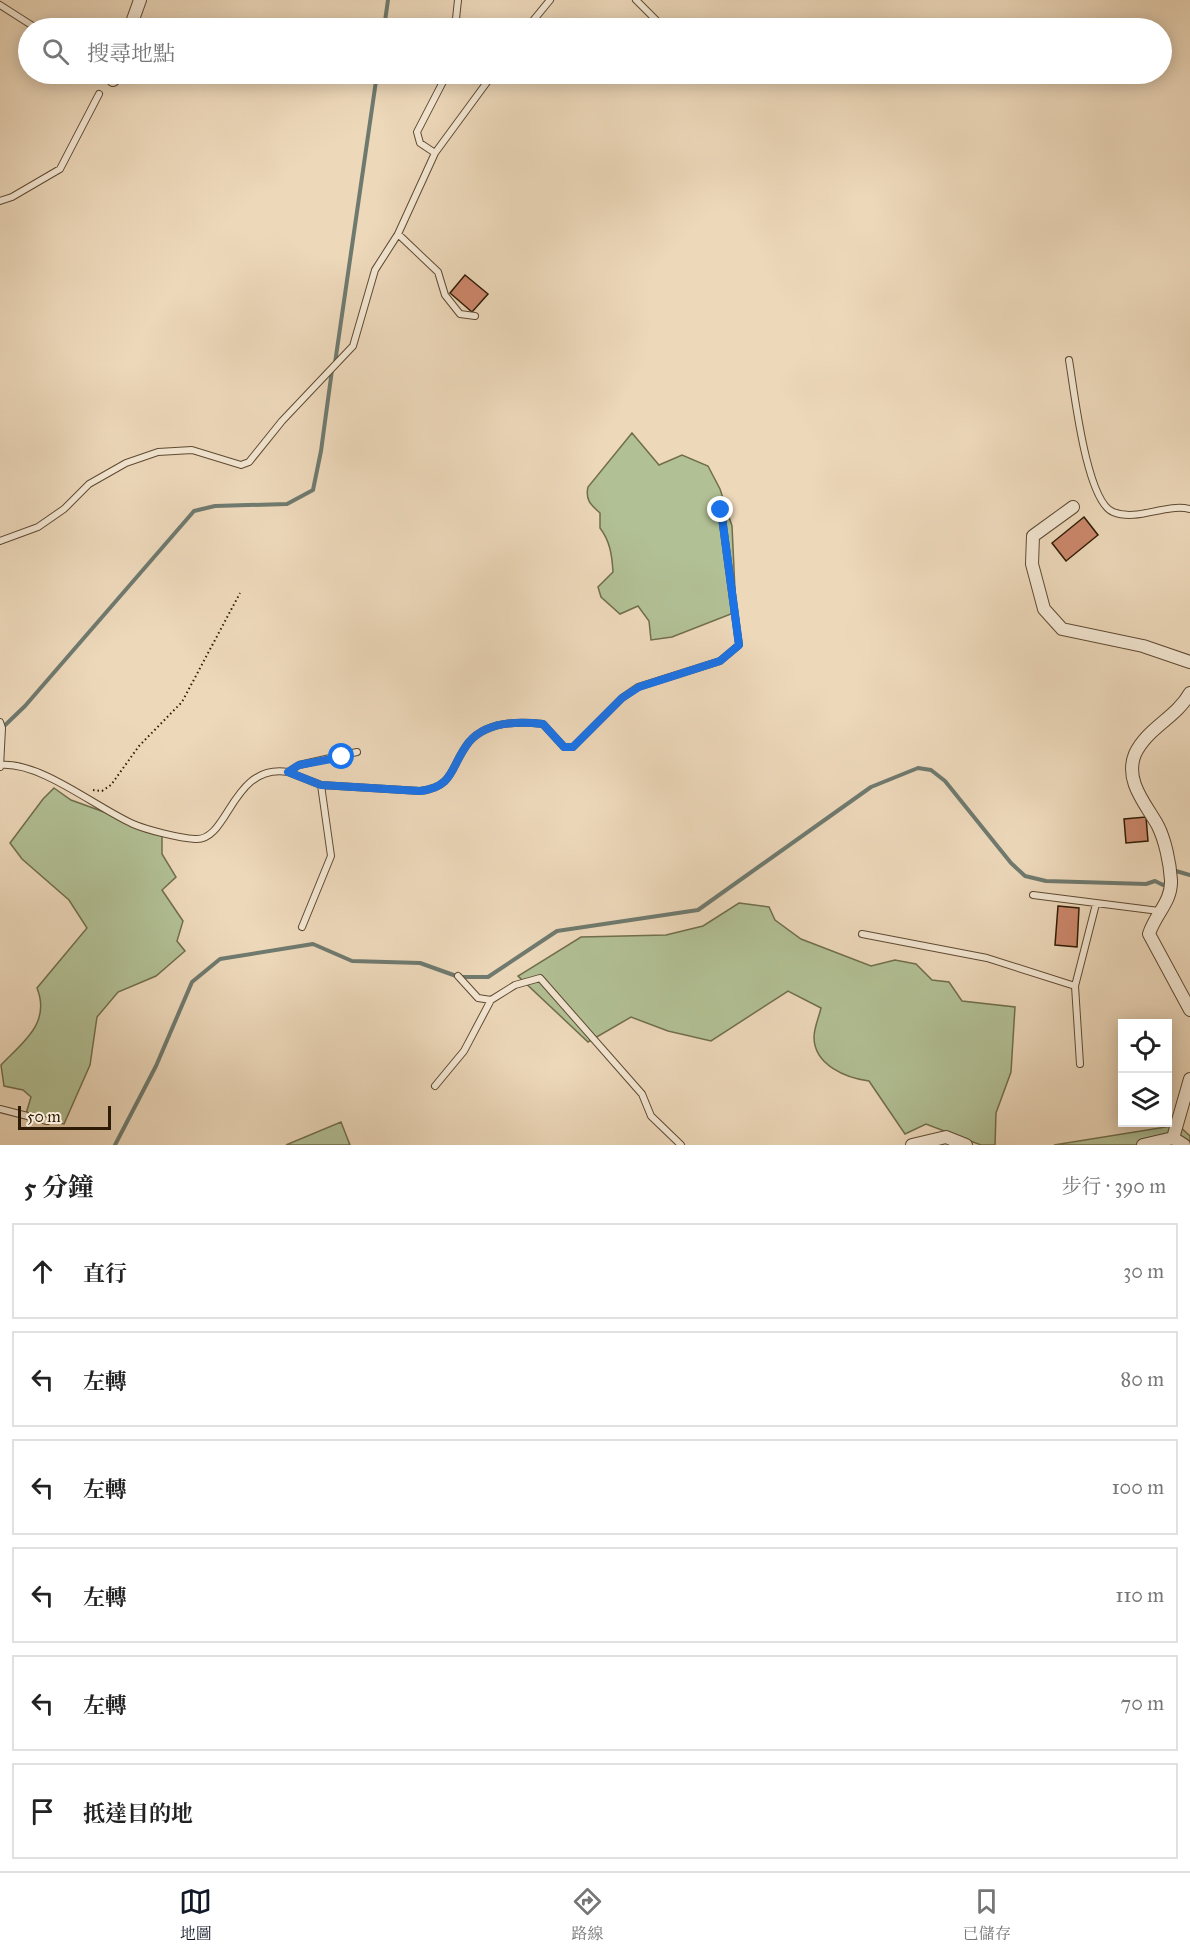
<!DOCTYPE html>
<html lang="zh-TW">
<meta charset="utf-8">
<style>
:root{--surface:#fff;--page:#f6f6f6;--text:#222;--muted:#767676;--line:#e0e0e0;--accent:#111827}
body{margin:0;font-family:"IM FELL Great Primer","Noto Serif TC",serif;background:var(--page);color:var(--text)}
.controls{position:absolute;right:18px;bottom:18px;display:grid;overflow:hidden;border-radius:0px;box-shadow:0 3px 15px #0003}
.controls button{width:54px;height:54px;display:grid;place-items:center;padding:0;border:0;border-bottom:2px solid var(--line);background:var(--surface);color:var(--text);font:30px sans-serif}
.scale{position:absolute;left:18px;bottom:15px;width:93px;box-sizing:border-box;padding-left:6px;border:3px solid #2e1b05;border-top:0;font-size:16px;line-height:21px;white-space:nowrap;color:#2e1b05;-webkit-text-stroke:4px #f3e6d2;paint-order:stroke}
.stop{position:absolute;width:18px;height:18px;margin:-14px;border:4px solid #1a73e8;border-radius:50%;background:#fff}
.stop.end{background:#1a73e8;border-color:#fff;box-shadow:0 2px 6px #0008}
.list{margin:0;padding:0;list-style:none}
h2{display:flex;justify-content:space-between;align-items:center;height:78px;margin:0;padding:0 24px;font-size:26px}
h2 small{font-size:20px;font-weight:400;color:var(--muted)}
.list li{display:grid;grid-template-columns:39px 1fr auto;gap:18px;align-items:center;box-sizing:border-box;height:96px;margin:0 12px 12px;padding:0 12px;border:2px solid var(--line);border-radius:0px}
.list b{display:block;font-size:22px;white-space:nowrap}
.list em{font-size:20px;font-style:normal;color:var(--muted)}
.icon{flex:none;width:33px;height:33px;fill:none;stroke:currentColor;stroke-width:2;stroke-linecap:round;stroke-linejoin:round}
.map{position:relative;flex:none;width:1190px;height:1145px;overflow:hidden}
.search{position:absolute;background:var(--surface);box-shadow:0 3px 15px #0003;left:18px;right:18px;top:18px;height:66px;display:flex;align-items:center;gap:15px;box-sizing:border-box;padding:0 21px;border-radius:33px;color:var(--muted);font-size:22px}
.sheet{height:726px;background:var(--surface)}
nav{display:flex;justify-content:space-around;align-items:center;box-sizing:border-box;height:84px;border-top:2px solid var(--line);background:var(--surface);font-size:16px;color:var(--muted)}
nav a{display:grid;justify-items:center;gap:3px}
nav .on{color:var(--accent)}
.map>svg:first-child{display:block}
.green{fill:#b2c095;stroke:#706e4d;stroke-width:1.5}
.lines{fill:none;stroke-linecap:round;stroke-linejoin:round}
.stream{stroke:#6f7a6f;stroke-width:4}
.building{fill:#cc876b;stroke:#2e1b05;stroke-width:1.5}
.lane-casing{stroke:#5e4a32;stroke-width:8}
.street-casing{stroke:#5e4a32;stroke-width:14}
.path{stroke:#2e1b05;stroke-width:2;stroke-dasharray:1.5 3;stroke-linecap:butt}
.lane{stroke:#f3e6d2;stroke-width:6}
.street{stroke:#f3e6d2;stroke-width:12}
.route{stroke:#1a73e8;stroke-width:8}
</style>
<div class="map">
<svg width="1190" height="1145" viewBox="0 0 1190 1145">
<rect width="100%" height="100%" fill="#edd8ba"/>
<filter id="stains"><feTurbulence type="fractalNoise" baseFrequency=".00333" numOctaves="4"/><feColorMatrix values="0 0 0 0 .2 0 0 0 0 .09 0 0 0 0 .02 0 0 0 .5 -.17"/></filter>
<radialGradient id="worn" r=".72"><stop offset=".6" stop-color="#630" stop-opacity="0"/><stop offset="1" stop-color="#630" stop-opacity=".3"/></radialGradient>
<path class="green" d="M 632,433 L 659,465 L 682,455 L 708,466 L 720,489 L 732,526 L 736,612 L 672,637 L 651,640 L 649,621 L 638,606 L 620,614 L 601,597 L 598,587 L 613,572 C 612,555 610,541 600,528 L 600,513 C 591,505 585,500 588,487 Z
M 54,788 L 71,800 L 162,833 L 162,854 L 176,877 L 162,890 L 183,921 L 177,941 L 185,951 L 156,976 L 118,992 L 97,1017 L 90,1065 L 64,1124 L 25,1117 L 31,1097 L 23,1090 L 4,1086 L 1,1065 C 23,1042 51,1023 37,988 L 87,928 L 69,900 L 22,859 L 10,843 L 43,799 Z
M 739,903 L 769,907 L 775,920 L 801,939 L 871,966 L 895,960 L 916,964 L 932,980 L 949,982 L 962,1001 L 1015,1007 L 1011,1072 L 996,1113 L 995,1145 L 981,1145 L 926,1124 L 905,1134 L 869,1081 C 846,1078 814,1065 814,1037 C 814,1028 819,1017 821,1008 L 788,991 L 711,1041 L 668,1031 L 631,1017 L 588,1042 L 518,976 L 581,937 L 666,935 L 703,926 Z
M 341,1122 L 350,1145 L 286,1145 Z
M 1178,1125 L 1190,1136 L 1190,1145 L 1054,1145 Z"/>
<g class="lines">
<path class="stream" d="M 384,28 L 388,0
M 335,363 L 377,74
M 1,729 L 25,706 L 194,511 L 215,506 L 287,504 L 313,490 L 321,451 L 332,370
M 1175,874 L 1176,871 L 1190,875
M 115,1145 L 156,1066 L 192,982 L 220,959 L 313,944 L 352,961 L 420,963 L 459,977 L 488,977 L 557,931 L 698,910 L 871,787 L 918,768 L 931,770 L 945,781 L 1011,863 L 1025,876 L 1046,881 L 1146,884 L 1155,881 L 1163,885 L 1169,882"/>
</g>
<path class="building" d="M 465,275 L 488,294 L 472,312 L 450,293 Z
M 1084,517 L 1098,535 L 1066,561 L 1052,543 Z
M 1146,817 L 1148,841 L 1126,843 L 1124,819 Z
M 1058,906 L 1079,908 L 1077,947 L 1055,945 Z"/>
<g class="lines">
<g class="lane-casing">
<path id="lane" d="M 636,0 L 664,28
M 0,5 L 36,28
M 455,28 L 458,0
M 527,28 L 550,0
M 435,153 L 420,143 L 417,132 L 447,74
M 0,201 L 12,197 L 60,169 L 99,94
M 398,234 L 438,272 L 445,295 L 460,314 L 475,316
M 1069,360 C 1074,389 1086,501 1113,512 C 1138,522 1165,503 1190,509
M 0,541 L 38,527 L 64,509 L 89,484 L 126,463 L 158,452 L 192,450 L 241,465 L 249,462 L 282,421 L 353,346 L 375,270 L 398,234 L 435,153 L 493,74
M 0,722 L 2,728 L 0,767
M 1,765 C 41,762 95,807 133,824 C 147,830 179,838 195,839 C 229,842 231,763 288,772 L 299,765 L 357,752
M 288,772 L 321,785 L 331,856 L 302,927
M 321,785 L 420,791 C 455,787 450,766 469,742 C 487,721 518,721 543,724 L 564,747 L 573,747 L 622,698 L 638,687 L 720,661 L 739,645 L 721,510
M 1033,895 L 1159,911
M 862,934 L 987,958 L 1075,986
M 491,1000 L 515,985 L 540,978 L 642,1094 L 651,1116 L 681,1145
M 1080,1064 L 1075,986 L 1096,904
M 435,1086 L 464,1051 L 491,1000 L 478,998 L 458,976
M 0,1109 L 47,1121"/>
</g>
<g class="street-casing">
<path id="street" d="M 130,28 L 140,0
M 113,80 L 115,74
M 1073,507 L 1033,536 L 1032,564 L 1044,609 L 1062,629 L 1143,646 L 1190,662
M 1190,693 C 1176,718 1147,728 1135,754 C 1124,781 1146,804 1158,826 C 1165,840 1170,863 1171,880 C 1172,902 1155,914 1149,934 L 1190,1010
M 1173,1138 L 1190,1079
M 912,1145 L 946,1137 L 966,1145
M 1143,1145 L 1173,1138 L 1184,1145"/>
</g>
<path class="path" d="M 93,790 L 102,791 L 111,785 L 139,746 L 182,702 L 240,593"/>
<use href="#lane" class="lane"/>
<use href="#street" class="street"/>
</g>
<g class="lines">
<path class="route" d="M 342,757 L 299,765 L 288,772 L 321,785 L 420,791 C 455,787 450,766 469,742 C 487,721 518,721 543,724 L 564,747 L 573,747 L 622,698 L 639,687 L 720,661 L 739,645 L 721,510"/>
</g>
<rect width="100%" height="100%" filter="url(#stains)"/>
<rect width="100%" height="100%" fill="url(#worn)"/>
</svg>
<div class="controls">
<button><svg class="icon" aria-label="locate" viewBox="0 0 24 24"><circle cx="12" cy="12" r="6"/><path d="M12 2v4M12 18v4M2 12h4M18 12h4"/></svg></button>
<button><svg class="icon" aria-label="layers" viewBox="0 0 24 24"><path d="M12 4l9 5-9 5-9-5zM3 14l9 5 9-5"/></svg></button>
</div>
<div class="scale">50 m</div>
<div class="stop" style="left:342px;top:757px"></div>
<div class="stop end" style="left:721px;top:510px"></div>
<div class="search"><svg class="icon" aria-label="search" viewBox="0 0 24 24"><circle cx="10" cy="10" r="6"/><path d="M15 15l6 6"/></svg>搜尋地點</div>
</div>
<section class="sheet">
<h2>5 分鐘<small>步行 · 390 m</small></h2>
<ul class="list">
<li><svg class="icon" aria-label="ahead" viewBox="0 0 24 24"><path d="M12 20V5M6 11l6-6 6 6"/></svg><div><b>直行</b></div><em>30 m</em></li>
<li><svg class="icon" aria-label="left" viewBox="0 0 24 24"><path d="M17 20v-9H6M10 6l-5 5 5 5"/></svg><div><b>左轉</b></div><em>80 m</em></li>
<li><svg class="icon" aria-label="left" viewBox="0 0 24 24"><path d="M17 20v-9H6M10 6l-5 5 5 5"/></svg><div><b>左轉</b></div><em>100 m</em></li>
<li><svg class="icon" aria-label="left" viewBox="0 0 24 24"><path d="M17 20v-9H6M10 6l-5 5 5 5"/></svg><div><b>左轉</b></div><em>110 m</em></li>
<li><svg class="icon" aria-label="left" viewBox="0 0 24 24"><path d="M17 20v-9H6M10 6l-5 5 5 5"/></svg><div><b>左轉</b></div><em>70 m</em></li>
<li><svg class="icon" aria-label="arrive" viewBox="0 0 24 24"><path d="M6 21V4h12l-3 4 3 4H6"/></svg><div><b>抵達目的地</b></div></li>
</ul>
</section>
<nav>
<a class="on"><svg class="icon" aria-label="map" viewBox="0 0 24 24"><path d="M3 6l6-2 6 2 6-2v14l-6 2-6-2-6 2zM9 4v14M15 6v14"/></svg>地圖</a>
<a><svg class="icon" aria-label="directions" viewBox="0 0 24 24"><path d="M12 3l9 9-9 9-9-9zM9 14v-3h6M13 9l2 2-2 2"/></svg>路線</a>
<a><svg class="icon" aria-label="saved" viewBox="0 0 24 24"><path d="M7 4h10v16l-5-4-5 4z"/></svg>已儲存</a>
</nav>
